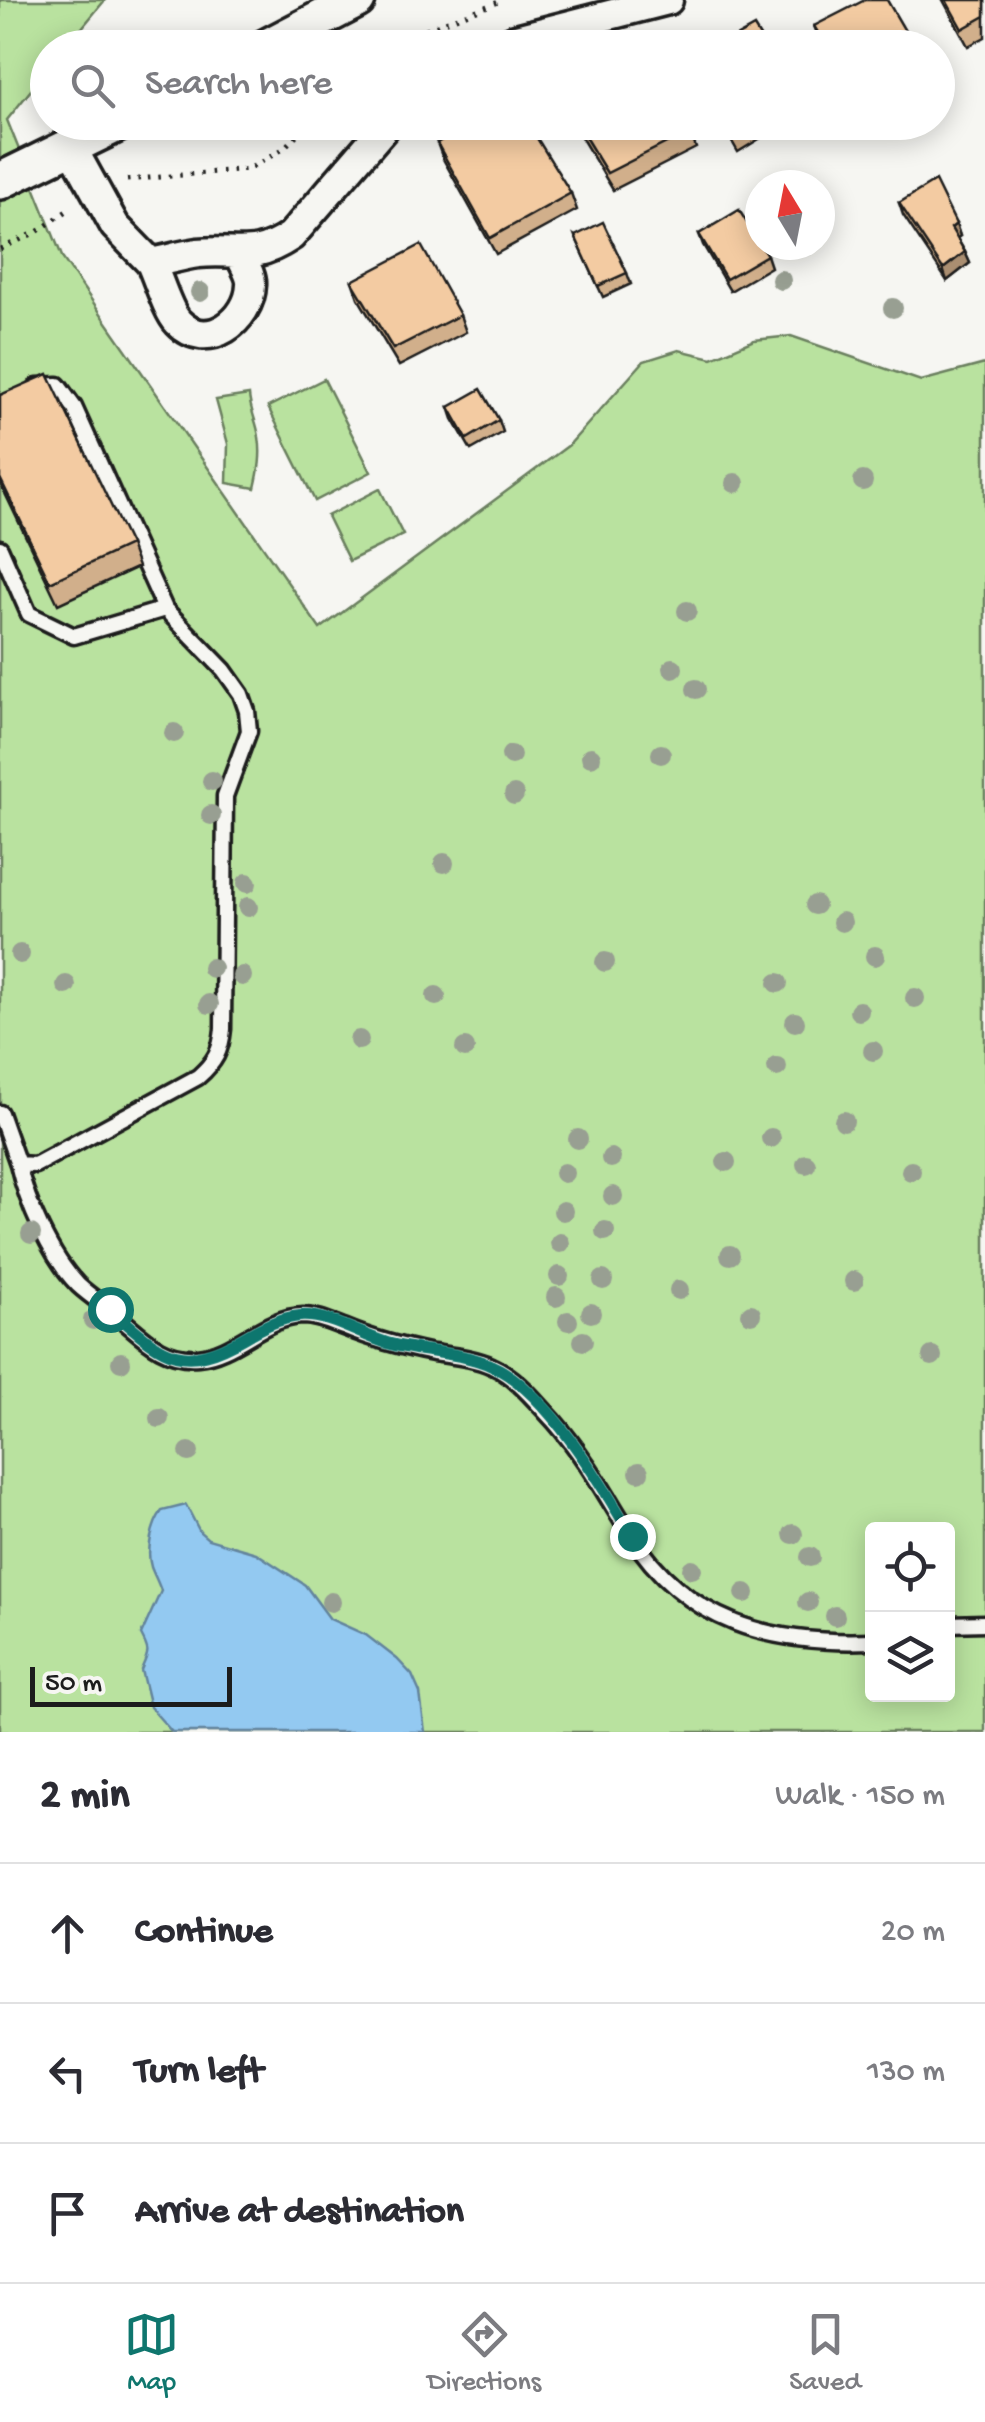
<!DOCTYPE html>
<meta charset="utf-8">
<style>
:root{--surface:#fff;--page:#f2f2f3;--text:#2b2b33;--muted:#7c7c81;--line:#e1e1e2;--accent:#0f766e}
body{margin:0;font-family:"Gochi Hand",sans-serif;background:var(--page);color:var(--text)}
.controls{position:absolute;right:30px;bottom:30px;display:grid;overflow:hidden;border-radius:10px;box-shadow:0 5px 25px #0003}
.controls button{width:90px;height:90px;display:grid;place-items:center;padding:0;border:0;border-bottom:2px solid var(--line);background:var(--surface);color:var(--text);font:50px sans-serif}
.compass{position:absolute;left:745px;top:170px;width:90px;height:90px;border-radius:50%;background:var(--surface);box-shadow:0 5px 25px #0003;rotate:350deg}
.scale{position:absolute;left:30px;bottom:25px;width:202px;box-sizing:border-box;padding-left:10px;border:5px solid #1c1c1c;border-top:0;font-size:28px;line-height:35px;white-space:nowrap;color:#1c1c1c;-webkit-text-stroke:8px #f6f6f2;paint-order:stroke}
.stop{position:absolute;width:30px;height:30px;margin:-22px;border:8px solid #0f766e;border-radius:50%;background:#fff}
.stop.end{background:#0f766e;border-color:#fff;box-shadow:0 2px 10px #0008}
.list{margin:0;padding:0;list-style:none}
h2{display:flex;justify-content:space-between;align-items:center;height:130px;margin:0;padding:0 40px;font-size:42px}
h2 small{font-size:32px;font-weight:400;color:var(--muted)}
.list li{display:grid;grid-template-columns:65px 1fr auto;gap:30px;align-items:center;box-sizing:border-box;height:140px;padding:0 40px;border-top:2px solid var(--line)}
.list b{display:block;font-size:38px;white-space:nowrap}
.list em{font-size:32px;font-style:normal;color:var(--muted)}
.icon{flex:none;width:55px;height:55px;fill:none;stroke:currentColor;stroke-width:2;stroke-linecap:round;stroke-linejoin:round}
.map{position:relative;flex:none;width:985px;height:1732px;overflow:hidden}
.search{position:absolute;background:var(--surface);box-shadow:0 5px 25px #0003;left:30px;right:30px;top:30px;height:110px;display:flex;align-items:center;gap:25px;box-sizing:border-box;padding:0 35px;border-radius:55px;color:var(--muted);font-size:38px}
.sheet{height:550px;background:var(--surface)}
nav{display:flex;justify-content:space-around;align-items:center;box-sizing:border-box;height:140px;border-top:2px solid var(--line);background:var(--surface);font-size:28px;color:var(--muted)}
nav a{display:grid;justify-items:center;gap:5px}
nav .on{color:var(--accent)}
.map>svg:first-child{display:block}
.green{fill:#b9e29f;stroke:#6a7f5e;stroke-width:2.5;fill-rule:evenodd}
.water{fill:#93c9f1;stroke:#63849c;stroke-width:2.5}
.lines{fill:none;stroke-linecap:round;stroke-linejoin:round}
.service-casing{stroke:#1c1c1c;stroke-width:21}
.minor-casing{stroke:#1c1c1c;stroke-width:35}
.tertiary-casing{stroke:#1c1c1c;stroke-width:42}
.path{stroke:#1c1c1c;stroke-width:5;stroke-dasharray:2.5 8;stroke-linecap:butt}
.service{stroke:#f6f6f2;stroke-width:14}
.minor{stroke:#f6f6f2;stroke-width:28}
.tertiary{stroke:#f6f6f2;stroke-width:35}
.tree{fill:#989f92}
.wall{fill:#d1af8b;stroke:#1c1c1c;stroke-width:2.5}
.shaded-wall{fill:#aa8e71;stroke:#1c1c1c;stroke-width:2.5}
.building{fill:#f3cba2;stroke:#1c1c1c;stroke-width:2.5}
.route{stroke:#0f766e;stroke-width:12}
</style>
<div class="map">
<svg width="985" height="1732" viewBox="0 0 985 1732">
<rect width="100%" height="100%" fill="#f6f6f2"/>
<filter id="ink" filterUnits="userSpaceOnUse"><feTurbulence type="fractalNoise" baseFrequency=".01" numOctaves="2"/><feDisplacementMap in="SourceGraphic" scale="20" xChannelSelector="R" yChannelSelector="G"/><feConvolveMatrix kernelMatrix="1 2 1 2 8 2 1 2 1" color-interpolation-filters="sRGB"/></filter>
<g filter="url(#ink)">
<path class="green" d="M 0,0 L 105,0 L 66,47 L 48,48 L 47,70 L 7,120 L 63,259 L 320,629 L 569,445 L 644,361 L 679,350 L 712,358 L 754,340 L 791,336 L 921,381 L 985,364 L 985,1732 L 0,1732 ZM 872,1530 L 948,1530 L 948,1694 L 872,1694 Z
M 324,379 L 371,472 L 315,501 L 268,407 Z
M 249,395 C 250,410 257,422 259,437 C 262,455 259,471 255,488 L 227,483 L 228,444 L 216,400 Z
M 380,489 L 403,535 L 349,561 L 327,516 Z"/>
<path class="water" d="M 186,1505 L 200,1532 L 208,1539 L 256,1553 L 305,1585 L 330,1619 L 366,1635 L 397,1659 L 412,1675 L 420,1693 L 425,1732 L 172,1732 L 150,1707 L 141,1670 C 149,1652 150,1652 141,1635 L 161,1591 C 158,1582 154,1575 151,1567 C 146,1551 152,1524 162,1511 Z"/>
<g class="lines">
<g class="service-casing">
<path id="service" d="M 37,386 L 58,385 L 74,407 L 165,609
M 0,548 L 29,614 L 74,636 L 165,609 L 224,670 L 241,694 L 247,711 L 249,731 L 225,796 L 223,1029 C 221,1051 215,1062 198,1077 L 35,1165 L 18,1164 L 0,1113
M 18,1164 C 27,1203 50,1256 78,1285 C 93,1299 111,1309 126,1323 C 147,1341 167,1360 198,1357 C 236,1354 263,1317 303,1316 C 318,1316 332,1323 346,1328 C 375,1340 403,1347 433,1353 C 453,1356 475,1358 492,1366 C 517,1377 536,1402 554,1421 C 586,1458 605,1494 630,1534 C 687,1624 772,1645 872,1641
M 948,1624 L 985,1623"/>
</g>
<g class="minor-casing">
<path id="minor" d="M 498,48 L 516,39 L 668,0
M 72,148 L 115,226 L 151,263 C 166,260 183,255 198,253 C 239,249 252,262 291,236 L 389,122
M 151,263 C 158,278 168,312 178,322 C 207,353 250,320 251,285 C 252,276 244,264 240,255"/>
</g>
<g class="tertiary-casing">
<path id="tertiary" d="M 265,48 L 357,0
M 0,181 L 121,122"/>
</g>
<path class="path" d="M 389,48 L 402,38 L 504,0
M 127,180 L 249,169 L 283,149 L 309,122
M 0,249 L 37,232 L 71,208"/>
<use href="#service" class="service"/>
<use href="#minor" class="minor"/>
<use href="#tertiary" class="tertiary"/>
</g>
<g class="tree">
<circle cx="781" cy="280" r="10"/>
<circle cx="200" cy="292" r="10"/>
<circle cx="893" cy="308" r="10"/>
<circle cx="863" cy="481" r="10"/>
<circle cx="735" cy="483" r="10"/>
<circle cx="687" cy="611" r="10"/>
<circle cx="673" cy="668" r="10"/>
<circle cx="696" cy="689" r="10"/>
<circle cx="174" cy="733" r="10"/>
<circle cx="661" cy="754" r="10"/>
<circle cx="511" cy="755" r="10"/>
<circle cx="591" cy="757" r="10"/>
<circle cx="212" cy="781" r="10"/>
<circle cx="514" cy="795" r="10"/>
<circle cx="211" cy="815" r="10"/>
<circle cx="444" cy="863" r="10"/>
<circle cx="247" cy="883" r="10"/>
<circle cx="815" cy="905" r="10"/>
<circle cx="248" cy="907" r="10"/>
<circle cx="842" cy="922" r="10"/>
<circle cx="20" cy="954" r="10"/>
<circle cx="875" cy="956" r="10"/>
<circle cx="605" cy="962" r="10"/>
<circle cx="212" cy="968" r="10"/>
<circle cx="242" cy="976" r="10"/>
<circle cx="778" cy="983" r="10"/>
<circle cx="66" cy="985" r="10"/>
<circle cx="436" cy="996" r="10"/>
<circle cx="915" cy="998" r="10"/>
<circle cx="209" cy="1004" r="10"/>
<circle cx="859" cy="1011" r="10"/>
<circle cx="795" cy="1022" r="10"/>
<circle cx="359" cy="1040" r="10"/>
<circle cx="465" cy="1048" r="10"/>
<circle cx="873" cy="1051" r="10"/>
<circle cx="777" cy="1067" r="10"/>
<circle cx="844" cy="1121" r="10"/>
<circle cx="771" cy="1138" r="10"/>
<circle cx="578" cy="1139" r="10"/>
<circle cx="611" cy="1158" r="10"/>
<circle cx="726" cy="1162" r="10"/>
<circle cx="806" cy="1164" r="10"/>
<circle cx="911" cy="1171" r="10"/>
<circle cx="564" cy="1173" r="10"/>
<circle cx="613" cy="1196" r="10"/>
<circle cx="563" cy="1211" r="10"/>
<circle cx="605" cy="1231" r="10"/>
<circle cx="31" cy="1234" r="10"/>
<circle cx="560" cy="1243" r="10"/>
<circle cx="730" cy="1255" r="10"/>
<circle cx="559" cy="1276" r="10"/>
<circle cx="603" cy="1280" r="10"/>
<circle cx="854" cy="1281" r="10"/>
<circle cx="679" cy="1290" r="10"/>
<circle cx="556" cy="1297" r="10"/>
<circle cx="591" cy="1313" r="10"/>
<circle cx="751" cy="1314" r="10"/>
<circle cx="93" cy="1320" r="10"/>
<circle cx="568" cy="1321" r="10"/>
<circle cx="583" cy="1341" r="10"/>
<circle cx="932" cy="1356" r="10"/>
<circle cx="121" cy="1362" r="10"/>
<circle cx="159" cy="1418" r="10"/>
<circle cx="189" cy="1452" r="10"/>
<circle cx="639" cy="1472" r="10"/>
<circle cx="793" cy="1534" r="10"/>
<circle cx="810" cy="1557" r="10"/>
<circle cx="692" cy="1569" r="10"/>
<circle cx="745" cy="1593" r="10"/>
<circle cx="331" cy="1602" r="10"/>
<circle cx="808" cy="1602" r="10"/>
<circle cx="835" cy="1616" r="10"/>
</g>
<path class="wall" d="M 943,0 L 985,0 L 985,37 L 968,46 Z
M 814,26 L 915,48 L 823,48 Z
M 572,122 L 685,122 L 690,131 L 696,148 L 613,190 Z
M 721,122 L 787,122 L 738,152 Z
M 437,143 L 571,193 L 577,210 L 496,254 L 443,159 Z
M 899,203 L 956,224 L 960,236 L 957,238 L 965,252 L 970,263 L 947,281 L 903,215 Z
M 699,234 L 767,255 L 771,267 L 730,291 L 703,245 Z
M 575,236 L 627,273 L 631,284 L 603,297 Z
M 352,281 L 460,315 L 466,332 L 399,366 L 358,298 Z
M 0,395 L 130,545 L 138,567 L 58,604 L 0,483 Z
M 449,407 L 499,420 L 503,432 L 471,450 L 453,419 Z"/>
<path class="shaded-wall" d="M 956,224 L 960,236 L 955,240 L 951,228 Z
M 965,252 L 970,263 L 947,281 L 943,269 Z"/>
<path class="building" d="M 865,0 L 887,0 L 915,48 L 827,48 L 814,26 Z
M 946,0 L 985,0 L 985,16 L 962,29 Z
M 754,27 L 767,48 L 716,48 Z
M 473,122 L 527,122 L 571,193 L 490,238 L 437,143 Z
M 576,122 L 685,122 L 690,131 L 607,173 Z
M 725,122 L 753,122 L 732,135 Z
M 935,181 L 956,224 L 951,228 L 965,252 L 943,269 L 899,203 Z
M 739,210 L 767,255 L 726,279 L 699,234 Z
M 603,222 L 627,273 L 598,286 L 575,236 Z
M 421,245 L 460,315 L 393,349 L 352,281 Z
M 48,374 L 130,545 L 50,582 L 0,478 L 0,395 Z
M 481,389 L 499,420 L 467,439 L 449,407 Z"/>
</g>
<g class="lines" filter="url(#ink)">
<path class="route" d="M 110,1309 C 160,1351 178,1376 243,1338 C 260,1328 279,1318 300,1316 C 329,1314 360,1335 387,1343 C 421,1353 460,1351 492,1366 C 546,1389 603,1486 632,1536"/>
</g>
</svg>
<div class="controls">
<button><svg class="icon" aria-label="locate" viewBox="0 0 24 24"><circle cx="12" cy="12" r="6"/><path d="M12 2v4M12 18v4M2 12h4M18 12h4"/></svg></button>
<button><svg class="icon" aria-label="layers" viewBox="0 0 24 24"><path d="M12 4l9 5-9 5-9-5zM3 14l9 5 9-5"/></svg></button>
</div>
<svg class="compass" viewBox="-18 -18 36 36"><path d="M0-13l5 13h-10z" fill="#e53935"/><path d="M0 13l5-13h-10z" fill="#7c7c81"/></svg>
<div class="scale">50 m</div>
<div class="stop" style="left:110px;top:1309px"></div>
<div class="stop end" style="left:632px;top:1536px"></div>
<div class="search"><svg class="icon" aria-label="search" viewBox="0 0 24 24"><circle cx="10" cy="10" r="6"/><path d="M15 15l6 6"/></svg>Search here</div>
</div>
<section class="sheet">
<h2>2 min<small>Walk · 150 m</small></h2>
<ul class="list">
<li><svg class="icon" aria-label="ahead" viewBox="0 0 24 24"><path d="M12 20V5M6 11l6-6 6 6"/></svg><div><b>Continue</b></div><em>20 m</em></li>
<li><svg class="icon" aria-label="left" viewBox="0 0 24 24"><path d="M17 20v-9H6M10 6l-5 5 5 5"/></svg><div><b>Turn left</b></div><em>130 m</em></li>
<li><svg class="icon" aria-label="arrive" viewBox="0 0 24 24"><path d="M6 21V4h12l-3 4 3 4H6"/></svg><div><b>Arrive at destination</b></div></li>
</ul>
</section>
<nav>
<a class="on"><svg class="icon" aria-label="map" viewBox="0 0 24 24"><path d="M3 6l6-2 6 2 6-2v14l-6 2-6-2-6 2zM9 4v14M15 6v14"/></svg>Map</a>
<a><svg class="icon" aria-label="directions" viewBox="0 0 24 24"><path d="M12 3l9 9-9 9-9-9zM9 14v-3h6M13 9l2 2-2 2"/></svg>Directions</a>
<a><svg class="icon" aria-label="saved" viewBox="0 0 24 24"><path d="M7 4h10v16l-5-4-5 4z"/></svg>Saved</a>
</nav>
